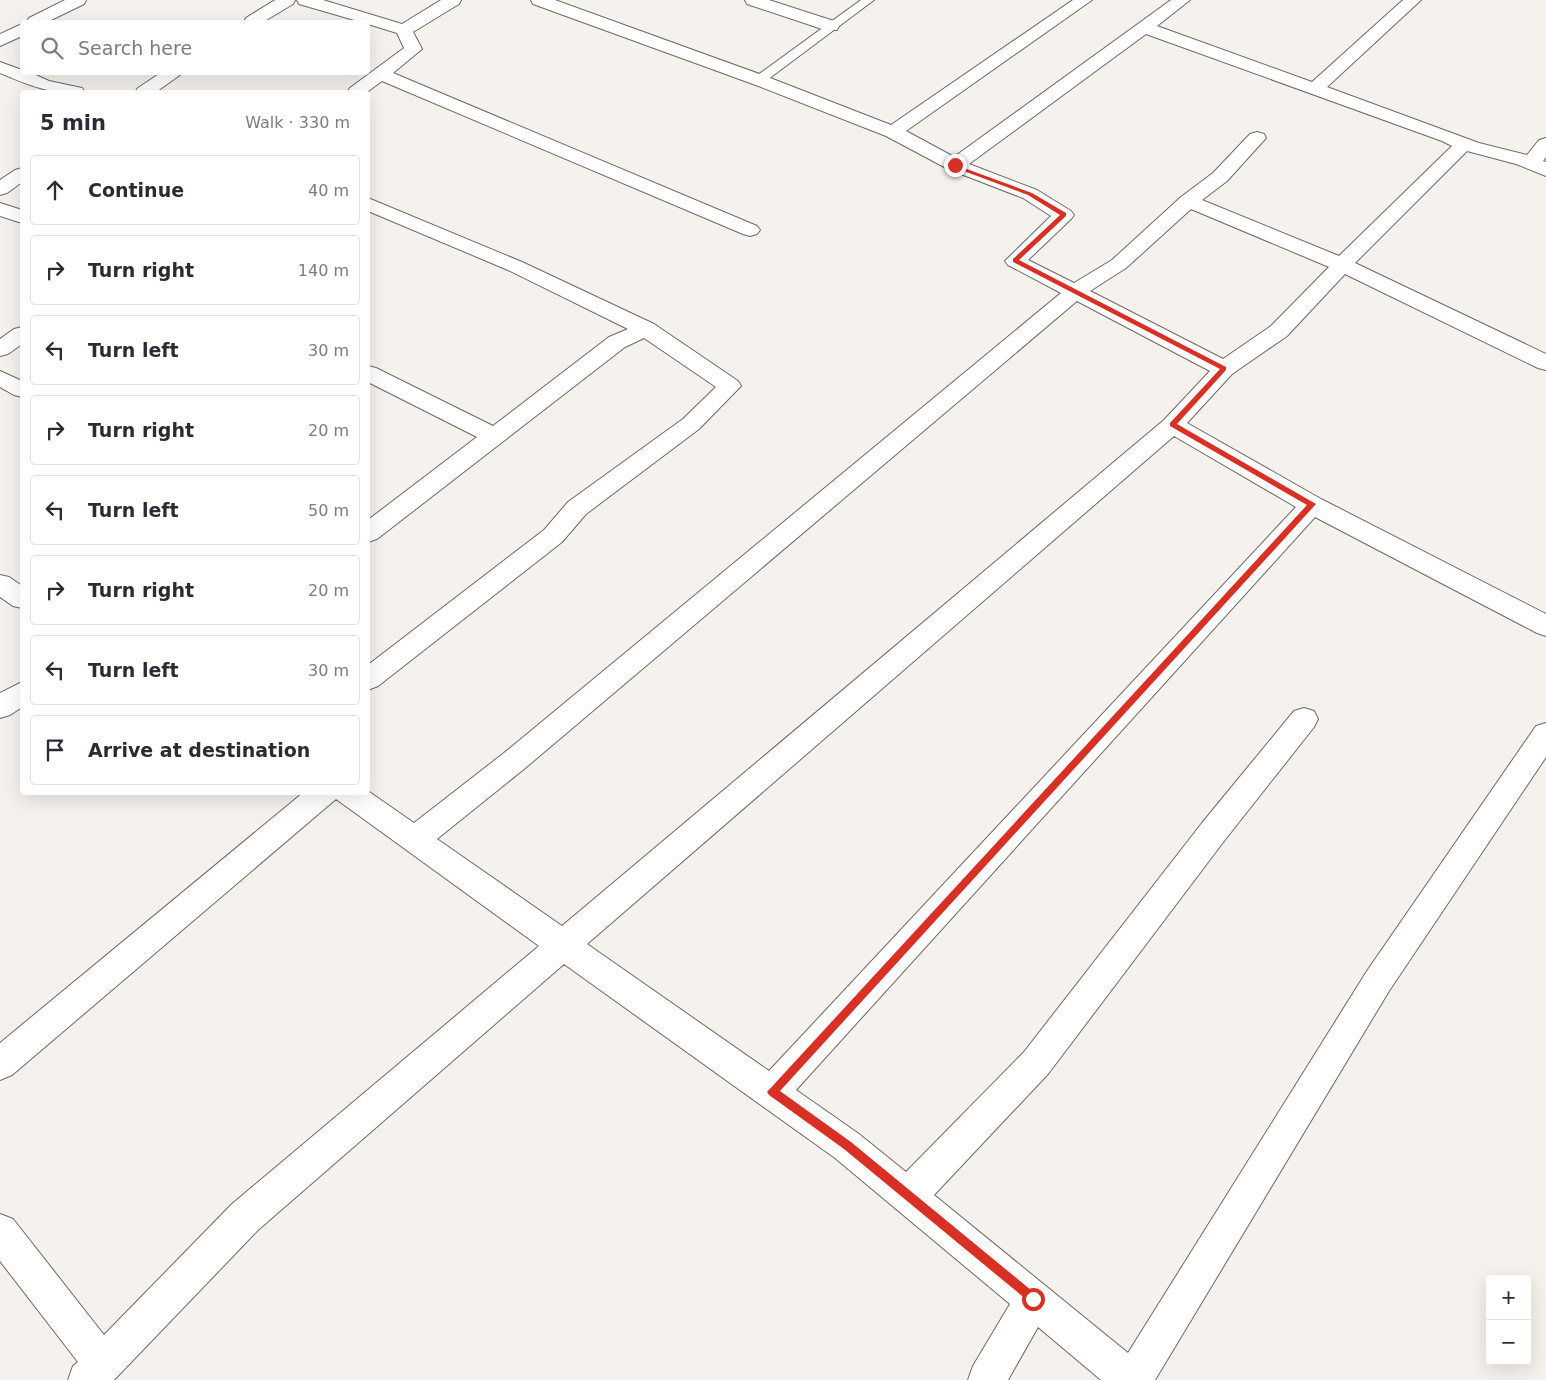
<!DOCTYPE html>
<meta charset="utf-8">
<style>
:root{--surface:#fff;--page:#f7f7f7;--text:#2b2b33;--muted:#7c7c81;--line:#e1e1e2}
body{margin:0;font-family:"DejaVu Sans",sans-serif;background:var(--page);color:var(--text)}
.controls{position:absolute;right:15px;bottom:15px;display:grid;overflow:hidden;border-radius:5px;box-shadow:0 5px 20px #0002}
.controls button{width:45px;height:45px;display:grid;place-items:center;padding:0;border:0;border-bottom:1px solid var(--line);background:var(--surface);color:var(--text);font:25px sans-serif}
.stop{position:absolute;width:15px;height:15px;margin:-11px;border:4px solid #d93025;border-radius:50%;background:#fff}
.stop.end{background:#d93025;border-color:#fff;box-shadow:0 1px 5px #0008}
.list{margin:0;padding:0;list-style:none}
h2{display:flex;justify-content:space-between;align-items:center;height:65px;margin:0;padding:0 20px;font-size:21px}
h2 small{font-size:16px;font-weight:400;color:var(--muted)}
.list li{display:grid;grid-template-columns:32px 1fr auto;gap:15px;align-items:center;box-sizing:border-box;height:70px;margin:0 10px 10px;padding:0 10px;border:1px solid var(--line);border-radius:5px}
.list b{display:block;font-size:19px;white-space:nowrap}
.list em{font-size:16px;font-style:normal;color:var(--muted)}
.icon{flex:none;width:28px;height:28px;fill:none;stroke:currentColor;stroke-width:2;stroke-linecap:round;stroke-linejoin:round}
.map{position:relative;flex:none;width:1546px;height:1380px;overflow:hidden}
.search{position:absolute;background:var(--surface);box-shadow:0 5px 20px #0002;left:20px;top:20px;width:350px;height:55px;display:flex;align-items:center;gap:12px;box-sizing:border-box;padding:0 18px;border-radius:5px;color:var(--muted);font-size:19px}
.panel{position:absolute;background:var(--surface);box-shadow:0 5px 20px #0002;left:20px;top:90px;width:350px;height:705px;border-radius:5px}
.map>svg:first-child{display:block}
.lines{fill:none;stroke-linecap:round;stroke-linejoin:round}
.service-casing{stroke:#6d6a66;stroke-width:2}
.minor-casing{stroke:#6d6a66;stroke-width:2}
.service{fill:#fff;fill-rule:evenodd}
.minor{fill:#fff;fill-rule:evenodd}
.route{fill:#d93025}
</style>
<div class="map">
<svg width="1546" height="1380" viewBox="0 0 1546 1380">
<rect width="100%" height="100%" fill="#f5f1ed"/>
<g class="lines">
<g class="service-casing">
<path id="service" d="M 861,0 L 874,0 L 763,83 L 755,83 L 753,80 L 755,77 Z"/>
</g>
<g class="minor-casing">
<path id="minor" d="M 65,0 L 86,0 L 84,4 L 47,22 L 27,22 L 29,18 Z
M 275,0 L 295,0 L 293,4 L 263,22 L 244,22 L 246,18 Z
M 297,0 L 323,0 L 402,24 L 441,0 L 461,0 L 459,4 L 413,32 L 422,49 L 393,73 L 757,226 L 760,230 L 757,234 L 750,236 L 743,234 L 382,81 L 367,92 L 347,92 L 350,88 L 404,48 L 397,33 L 368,24 L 368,22 L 361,22 L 299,4 Z
M 531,0 L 555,0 L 765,76 L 891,125 L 1073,0 L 1092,0 L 906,131 L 954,157 L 1171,0 L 1190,0 L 1157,26 L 1312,82 L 1403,0 L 1421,0 L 1327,87 L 1479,143 L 1527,155 L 1539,140 L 1546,138 L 1546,157 L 1543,161 L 1546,162 L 1546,176 L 1516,164 L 1467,151 L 1355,263 L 1546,354 L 1546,370 L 1538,368 L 1345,274 L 1287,336 L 1232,374 L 1187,423 L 1321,499 L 1546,614 L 1546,636 L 1537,633 L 1315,517 L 796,1090 L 859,1134 L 906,1172 L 1024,1052 L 1202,823 L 1294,711 L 1304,708 L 1314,711 L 1318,719 L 1314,727 L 1224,841 L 1048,1074 L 934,1195 L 1128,1353 L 1367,971 L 1536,726 L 1546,723 L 1546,757 L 1389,991 L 1155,1380 L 1101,1380 L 1038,1327 L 1008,1380 L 968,1380 L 973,1366 L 1010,1304 L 835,1158 L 564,964 L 258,1230 L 114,1380 L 68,1380 L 73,1366 L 78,1362 L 0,1261 L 0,1214 L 13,1219 L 104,1335 L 232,1204 L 539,946 L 336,799 L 12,1075 L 0,1080 L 0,1043 L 304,792 L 368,792 L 368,791 L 414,823 L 504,753 L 1061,293 L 1008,265 L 1005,261 L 1051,216 L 1023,198 L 948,169 L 886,136 L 753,84 L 533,4 ZM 1146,34 L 1442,141 L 1452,146 L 1339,256 L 1202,200 L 1227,181 L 1266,138 L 1264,134 L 1257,132 L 1250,134 L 1213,173 L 1181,197 L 1112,260 L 1074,283 L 1028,260 L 1071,219 L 1074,215 L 1071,211 L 1037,190 L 969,164 ZM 1191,209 L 1329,267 L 1271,326 L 1223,359 L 1090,291 L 1126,268 ZM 1077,301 L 1210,371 L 1164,420 L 562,926 L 437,839 L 524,769 ZM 1174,436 L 1296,507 L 769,1071 L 587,944 Z
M 745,0 L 769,0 L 837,22 L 839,26 L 837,30 L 825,30 L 747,4 Z
M 22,24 L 22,36 L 0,46 L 0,34 Z
M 0,62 L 22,70 L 22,72 L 29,72 L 49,81 L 82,88 L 85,92 C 54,96 28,85 0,73 Z
M 162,72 L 184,72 L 156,92 L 135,92 L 138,88 Z
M 22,168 L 22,182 L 7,193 L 0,195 L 0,180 L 15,170 Z
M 368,198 L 522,262 L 654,324 L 738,381 L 741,386 L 699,429 L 586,514 L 562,542 L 378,686 L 368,690 L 368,665 L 544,530 L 568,502 L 683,419 L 716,387 L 644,338 L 625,347 L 377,539 L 368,542 L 368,520 L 477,437 L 368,382 L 368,366 L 376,368 L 493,426 L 609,337 L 628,329 L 508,270 L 368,211 Z
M 0,203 L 22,210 L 22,223 L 0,216 Z
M 22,327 L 22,344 L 8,354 L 0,356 L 0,339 L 14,329 Z
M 0,371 L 22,381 L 22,397 L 14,395 L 0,387 Z
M 0,575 L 9,577 L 22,586 L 22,608 L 13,606 L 0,597 Z
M 22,682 L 22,707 L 10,715 L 0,718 L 0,693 Z"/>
</g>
<use href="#service" class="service"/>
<use href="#minor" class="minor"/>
</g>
<path class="route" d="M 953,164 L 1032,193 L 1066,213 L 1066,216 L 1019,260 L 1226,367 L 1226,370 L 1177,424 L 1316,504 L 780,1091 L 851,1142 L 1037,1295 L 1038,1299 L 1037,1303 L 1033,1305 L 844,1149 L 769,1095 L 767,1092 L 1307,505 L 1170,426 L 1170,423 L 1220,369 L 1013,262 L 1013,259 L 1060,215 L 1028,195 L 953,167 Z"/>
</svg>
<div class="controls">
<button>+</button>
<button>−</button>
</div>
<div class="stop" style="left:1033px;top:1299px"></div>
<div class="stop end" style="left:955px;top:165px"></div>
<div class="search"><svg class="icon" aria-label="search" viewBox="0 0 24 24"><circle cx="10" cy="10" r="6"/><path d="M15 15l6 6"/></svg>Search here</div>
<section class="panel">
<h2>5 min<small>Walk · 330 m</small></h2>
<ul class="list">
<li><svg class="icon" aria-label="ahead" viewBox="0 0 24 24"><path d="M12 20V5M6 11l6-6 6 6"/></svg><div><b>Continue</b></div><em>40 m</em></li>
<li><svg class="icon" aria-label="right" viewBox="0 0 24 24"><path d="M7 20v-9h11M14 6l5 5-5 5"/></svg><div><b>Turn right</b></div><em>140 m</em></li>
<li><svg class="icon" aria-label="left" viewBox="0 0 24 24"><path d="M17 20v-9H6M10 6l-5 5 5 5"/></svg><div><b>Turn left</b></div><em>30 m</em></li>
<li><svg class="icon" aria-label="right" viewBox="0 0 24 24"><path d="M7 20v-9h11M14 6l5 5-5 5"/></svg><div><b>Turn right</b></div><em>20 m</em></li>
<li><svg class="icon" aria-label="left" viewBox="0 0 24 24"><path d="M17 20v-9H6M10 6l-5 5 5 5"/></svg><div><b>Turn left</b></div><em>50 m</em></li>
<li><svg class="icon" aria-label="right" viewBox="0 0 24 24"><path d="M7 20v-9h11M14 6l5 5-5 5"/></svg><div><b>Turn right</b></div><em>20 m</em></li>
<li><svg class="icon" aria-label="left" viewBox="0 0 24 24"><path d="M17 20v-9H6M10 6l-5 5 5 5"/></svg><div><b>Turn left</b></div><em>30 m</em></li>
<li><svg class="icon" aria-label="arrive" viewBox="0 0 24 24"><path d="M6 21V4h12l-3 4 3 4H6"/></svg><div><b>Arrive at destination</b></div></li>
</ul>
</section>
</div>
